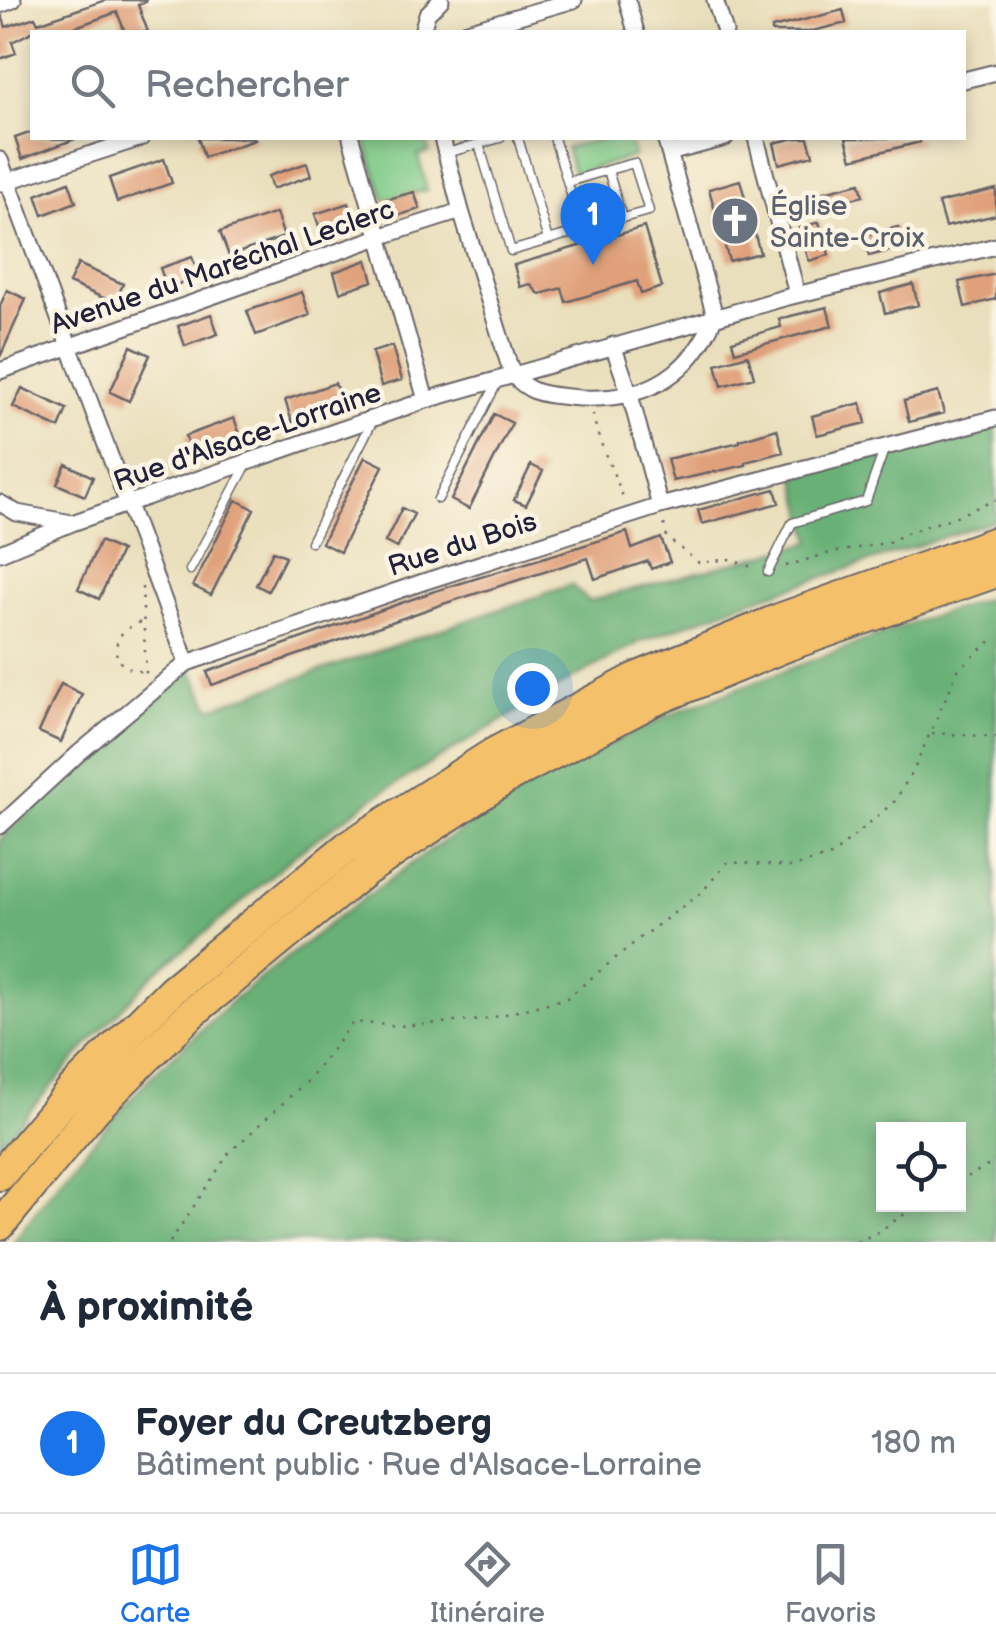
<!DOCTYPE html>
<html lang="fr">
<meta charset="utf-8">
<style>
:root{--surface:#fff;--page:#f2f2f3;--text:#1f2937;--muted:#747a83;--line:#e0e1e3;--accent:#1a73e8}
body{margin:0;font-family:"Balsamiq Sans",sans-serif;background:var(--page);color:var(--text)}
.controls{position:absolute;right:30px;bottom:30px;display:grid;overflow:hidden;border-radius:0px;box-shadow:0 5px 15px #0003}
.controls button{width:90px;height:90px;display:grid;place-items:center;padding:0;border:0;border-bottom:2px solid var(--line);background:var(--surface);color:var(--text);font:50px sans-serif}
.you{position:absolute;left:532px;top:688px;width:35px;height:35px;margin:-25px;border:8px solid #fff;border-radius:50%;background:#1a73e8;box-shadow:0 0 0 15px #1a73e833}
.badge{display:grid;place-items:center;width:65px;height:65px;border-radius:50%;background:var(--accent);color:#fff;font-size:32px;font-weight:700}
.pin{position:absolute;translate:-50% -82px;filter:drop-shadow(0 2px 5px #0008)}
.pin::after{content:'';position:absolute;top:52px;width:35px;height:30px;background:inherit;clip-path:polygon(0 0,100% 0,50% 100%)}
.list{margin:0;padding:0;list-style:none}
h2{display:flex;justify-content:space-between;align-items:center;height:130px;margin:0;padding:0 40px;font-size:42px}
h2 small{font-size:32px;font-weight:400;color:var(--muted)}
.list li{display:grid;grid-template-columns:65px 1fr auto;gap:30px;align-items:center;box-sizing:border-box;height:140px;padding:0 40px;border-top:2px solid var(--line)}
.list b{display:block;font-size:38px;white-space:nowrap}
.list p{margin:0;font-size:32px;white-space:nowrap;color:var(--muted)}
.list em{font-size:32px;font-style:normal;color:var(--muted)}
.icon{flex:none;width:55px;height:55px;fill:none;stroke:currentColor;stroke-width:2;stroke-linecap:round;stroke-linejoin:round}
.map{position:relative;flex:none;width:996px;height:1242px;overflow:hidden}
.search{position:absolute;background:var(--surface);box-shadow:0 5px 15px #0003;left:30px;right:30px;top:30px;height:110px;display:flex;align-items:center;gap:25px;box-sizing:border-box;padding:0 35px;border-radius:0px;color:var(--muted);font-size:38px}
.sheet{height:270px;background:var(--surface)}
nav{display:flex;justify-content:space-around;align-items:center;box-sizing:border-box;height:140px;border-top:2px solid var(--line);background:var(--surface);font-size:28px;color:var(--muted)}
nav a{display:grid;justify-items:center;gap:5px}
nav .on{color:var(--accent)}
.map>svg:first-child{display:block}
.green{fill:#81cc8a;stroke:#527762;stroke-width:2.5}
.forest{fill:#68b076;stroke:#456958;stroke-width:2.5;fill-rule:evenodd}
.building{fill:#e0a07a}
.lines{fill:none;stroke-linecap:round;stroke-linejoin:round}
.service-casing{stroke:#686468;stroke-width:11}
.minor-casing{stroke:#686468;stroke-width:19}
.motorway-casing{stroke:#686468;stroke-width:34}
.path{stroke:#686468;stroke-width:2.5;stroke-dasharray:2.5 8;stroke-linecap:butt}
.service{stroke:#fff;stroke-width:8}
.minor{stroke:#fff;stroke-width:15}
.motorway{stroke:#f4c16a;stroke-width:30}
.labels{text-anchor:middle;stroke-width:9;stroke-linejoin:round;paint-order:stroke}
.worship-label{font-size:28px;fill:#5b616d;stroke:#fcf5e5;text-anchor:start}
.street-label{font-size:28px;fill:#22223b;stroke:#fcf5e5}
</style>
<div class="map">
<svg width="996" height="1242" viewBox="0 0 996 1242">
<rect width="100%" height="100%" fill="#fcf5e5"/>
<filter id="ink" filterUnits="userSpaceOnUse"><feTurbulence type="fractalNoise" baseFrequency=".01" numOctaves="2"/><feDisplacementMap in="SourceGraphic" scale="20" xChannelSelector="R" yChannelSelector="G"/><feConvolveMatrix kernelMatrix="1 2 1 2 8 2 1 2 1" color-interpolation-filters="sRGB"/></filter>
<filter id="wash" filterUnits="userSpaceOnUse"><feTurbulence type="fractalNoise" baseFrequency=".0048" numOctaves="4" result="noise"/><feDisplacementMap in="SourceGraphic" scale="40" xChannelSelector="R" yChannelSelector="G"/><feGaussianBlur stdDeviation="2.25" result="paint"/><feColorMatrix in="noise" values="0 0 0 0 0 0 0 0 0 0 0 0 0 0 0 0 0 1.4 0 .05"/><feComposite in="paint" operator="in"/></filter>
<g filter="url(#wash)">
<rect width="100%" height="100%" fill="#eadfbc"/>
<path class="green" d="M 364,138 L 425,138 L 429,152 L 418,155 L 427,190 L 384,200 Z
M 602,138 L 629,138 L 634,156 L 574,174 L 566,148 Z"/>
<path class="forest" d="M 996,426 L 996,520 L 741,604 L 642,641 L 561,685 L 373,798 L 294,855 L 228,914 L 155,973 L 91,1041 L 0,1145 L 0,839 L 191,669 L 211,708 L 571,585 L 589,601 L 812,542 L 795,476 Z
M 996,596 L 996,1242 L 13,1242 L 61,1178 L 148,1079 L 232,1001 L 334,920 L 430,850 L 551,772 L 683,709 L 909,624 ZM 884,1130 L 958,1130 L 958,1204 L 884,1204 Z"/>
<g id="blocks">
<path class="building" d="M 106,0 L 146,0 L 146,2 L 138,5 L 148,32 L 125,32 L 117,12 L 75,27 L 77,32 L 32,32 L 12,42 L 16,53 L 0,59 L 0,16 L 2,16 L 6,27 L 35,17 L 38,23 Z
M 843,10 L 846,23 L 808,32 L 772,32 L 772,28 Z
M 32,132 L 32,138 L 75,139 L 22,159 L 15,138 Z
M 198,138 L 254,138 L 255,140 L 204,157 Z
M 795,138 L 808,138 L 813,155 L 779,164 L 774,143 Z
M 846,138 L 919,138 L 920,142 L 852,159 Z
M 164,159 L 172,183 L 117,202 L 109,178 Z
M 307,163 L 311,176 L 272,189 L 268,176 Z
M 740,180 L 760,253 L 729,261 L 709,189 Z
M 69,182 L 76,202 L 43,215 L 36,195 Z
M 860,183 L 863,196 L 823,206 L 820,193 Z
M 996,189 L 996,215 L 945,227 L 938,203 Z
M 414,192 L 420,209 L 390,218 L 384,200 Z
M 349,203 L 356,224 L 322,235 L 315,214 Z
M 276,213 L 284,237 L 229,256 L 220,232 Z
M 819,222 L 829,255 L 809,261 L 799,228 Z
M 644,227 L 662,287 L 641,294 L 637,281 L 566,302 L 562,288 L 541,294 L 538,293 L 530,284 L 520,287 L 514,265 Z
M 898,227 L 903,247 L 869,256 L 864,235 Z
M 192,257 L 199,277 L 167,288 L 160,268 Z
M 367,260 L 373,281 L 340,292 L 334,272 Z
M 78,264 L 123,284 L 115,303 L 69,283 Z
M 996,274 L 996,299 L 965,307 L 959,282 Z
M 913,284 L 918,305 L 885,313 L 880,293 Z
M 7,290 L 26,299 L 0,357 L 0,306 Z
M 302,292 L 310,315 L 256,335 L 247,311 Z
M 827,307 L 832,326 L 735,352 L 732,341 L 781,327 L 779,319 Z
M 211,314 L 218,334 L 185,346 L 178,326 Z
M 131,346 L 150,355 L 129,401 L 110,392 Z
M 392,346 L 402,380 L 381,386 L 372,352 Z
M 748,355 L 754,377 L 722,386 L 716,364 Z
M 335,383 L 342,405 L 292,422 L 285,400 Z
M 22,388 L 67,409 L 59,428 L 13,407 Z
M 938,392 L 944,413 L 909,422 L 904,401 Z
M 861,403 L 866,423 L 817,435 L 812,416 Z
M 494,414 L 512,423 L 469,509 L 451,500 Z
M 234,418 L 242,440 L 193,458 L 185,436 Z
M 777,429 L 783,452 L 746,462 L 746,465 L 673,481 L 667,459 L 740,442 L 740,440 Z
M 365,457 L 383,466 L 340,552 L 322,543 Z
M 66,464 L 93,477 L 85,496 L 57,484 Z
M 531,465 L 543,471 L 526,505 L 514,500 Z
M 775,489 L 779,503 L 702,524 L 698,510 Z
M 236,500 L 254,509 L 211,595 L 193,586 Z
M 402,508 L 414,514 L 397,548 L 385,542 Z
M 627,532 L 632,549 L 661,538 L 670,562 L 651,569 L 648,561 L 595,579 L 588,558 L 443,604 L 212,685 L 207,672 L 432,592 Z
M 100,541 L 121,551 L 99,599 L 78,589 Z
M 273,551 L 286,556 L 268,591 L 256,585 Z
M 61,684 L 82,694 L 61,742 L 39,732 Z"/>
</g>
</g>
<g filter="url(#ink)">
<use href="#blocks" fill-opacity="0" stroke="#686468" stroke-width="2.5"/>
<g class="lines">
<g class="service-casing">
<path id="service" d="M 518,138 L 548,240
M 479,144 L 511,251 L 582,230 L 554,138
M 447,153 L 500,138
M 608,170 L 634,163 L 649,211 L 622,218
M 568,182 L 608,170 L 622,218 L 582,230
M 438,499 L 497,383
M 311,542 L 372,422
M 190,570 L 246,466
M 768,572 L 792,523 L 866,501 L 885,447"/>
</g>
<g class="minor-casing">
<path id="minor" d="M 627,0 L 636,32
M 715,0 L 725,32
M 0,5 L 13,0
M 422,32 L 427,14 L 441,0
M 464,32 L 574,0
M 964,80 L 996,72
M 351,138 L 426,400
M 442,138 L 461,211 L 512,374 C 530,394 542,394 568,397 C 637,404 688,382 715,316
M 665,138 L 715,316
M 756,138 L 797,294
M 669,153 L 725,138
M 0,160 L 187,663
M 2,183 L 141,138
M 613,345 L 630,395 L 660,506
M 0,371 L 379,237 L 461,211
M 0,503 L 17,513 L 72,523
M 0,553 L 72,523 L 426,400 L 784,298 L 996,246
M 0,826 L 79,753 L 187,663 L 423,582 L 660,506 L 996,418"/>
</g>
<g class="motorway-casing">
<path id="motorway" d="M 0,1175 L 73,1089 L 172,990 L 347,847 L 494,753 L 638,677 L 779,619 L 996,542
M 0,1225 L 96,1108 L 193,1012 L 365,871 L 507,778 L 651,702 L 789,645 L 996,572"/>
</g>
<path class="path" d="M 593,414 C 598,444 614,471 624,500
M 664,524 L 667,538 L 699,563 L 729,559 L 754,568
M 786,566 L 826,554 L 895,541 L 901,534 C 914,532 922,527 933,524 C 954,518 975,508 996,500
M 142,587 L 146,674
M 140,622 C 120,631 114,638 117,660 L 132,670 L 145,672
M 932,733 L 996,737
M 958,1182 L 996,1161
M 170,1242 L 229,1153 L 309,1079 L 353,1022 L 399,1026 L 483,1020 L 567,998 L 640,938 L 701,893 L 728,862 L 792,867 L 831,856 L 895,801 L 914,769 L 959,668 L 996,637
M 857,1242 L 876,1233 L 920,1204"/>
<use href="#service" class="service"/>
<use href="#minor" class="minor"/>
<use href="#motorway" class="motorway"/>
</g>
</g>
<defs>
<g id="church-disc" transform="scale(2.5)"><circle r="9.5" fill="#6b7280" stroke="#fcf5e5"/><path d="M-1.2-6h2.4v3.5h3.3v2.4h-3.3V6h-2.4V-.1h-3.3v-2.4h3.3Z" fill="#fff"/></g>
</defs>
<g fill-rule="evenodd">
<use href="#church-disc" x="735" y="221"/>
</g>
<g class="labels">
<g class="worship-label">
<text x="770" y="215">Église<tspan x="770" dy="32">Sainte-Croix</tspan></text>
</g>
<g class="street-label">
<text transform="translate(222 266) rotate(-19)" y="10">Avenue du Maréchal Leclerc</text>
<text transform="translate(247 436) rotate(-19)" y="10">Rue d'Alsace-Lorraine</text>
<text transform="translate(462 543) rotate(-18)" y="10">Rue du Bois</text>
</g>
</g>
</svg>
<div class="controls">
<button><svg class="icon" aria-label="locate" viewBox="0 0 24 24"><circle cx="12" cy="12" r="6"/><path d="M12 2v4M12 18v4M2 12h4M18 12h4"/></svg></button>
</div>
<div class="you"></div>
<div class="pin badge" style="left:593px;top:265px">1</div>
<div class="search"><svg class="icon" aria-label="search" viewBox="0 0 24 24"><circle cx="10" cy="10" r="6"/><path d="M15 15l6 6"/></svg>Rechercher</div>
</div>
<section class="sheet">
<h2>À proximité<small></small></h2>
<ul class="list">
<li><span class="badge">1</span><div><b>Foyer du Creutzberg</b><p>Bâtiment public · Rue d'Alsace-Lorraine</p></div><em>180 m</em></li>
</ul>
</section>
<nav>
<a class="on"><svg class="icon" aria-label="map" viewBox="0 0 24 24"><path d="M3 6l6-2 6 2 6-2v14l-6 2-6-2-6 2zM9 4v14M15 6v14"/></svg>Carte</a>
<a><svg class="icon" aria-label="directions" viewBox="0 0 24 24"><path d="M12 3l9 9-9 9-9-9zM9 14v-3h6M13 9l2 2-2 2"/></svg>Itinéraire</a>
<a><svg class="icon" aria-label="saved" viewBox="0 0 24 24"><path d="M7 4h10v16l-5-4-5 4z"/></svg>Favoris</a>
</nav>
